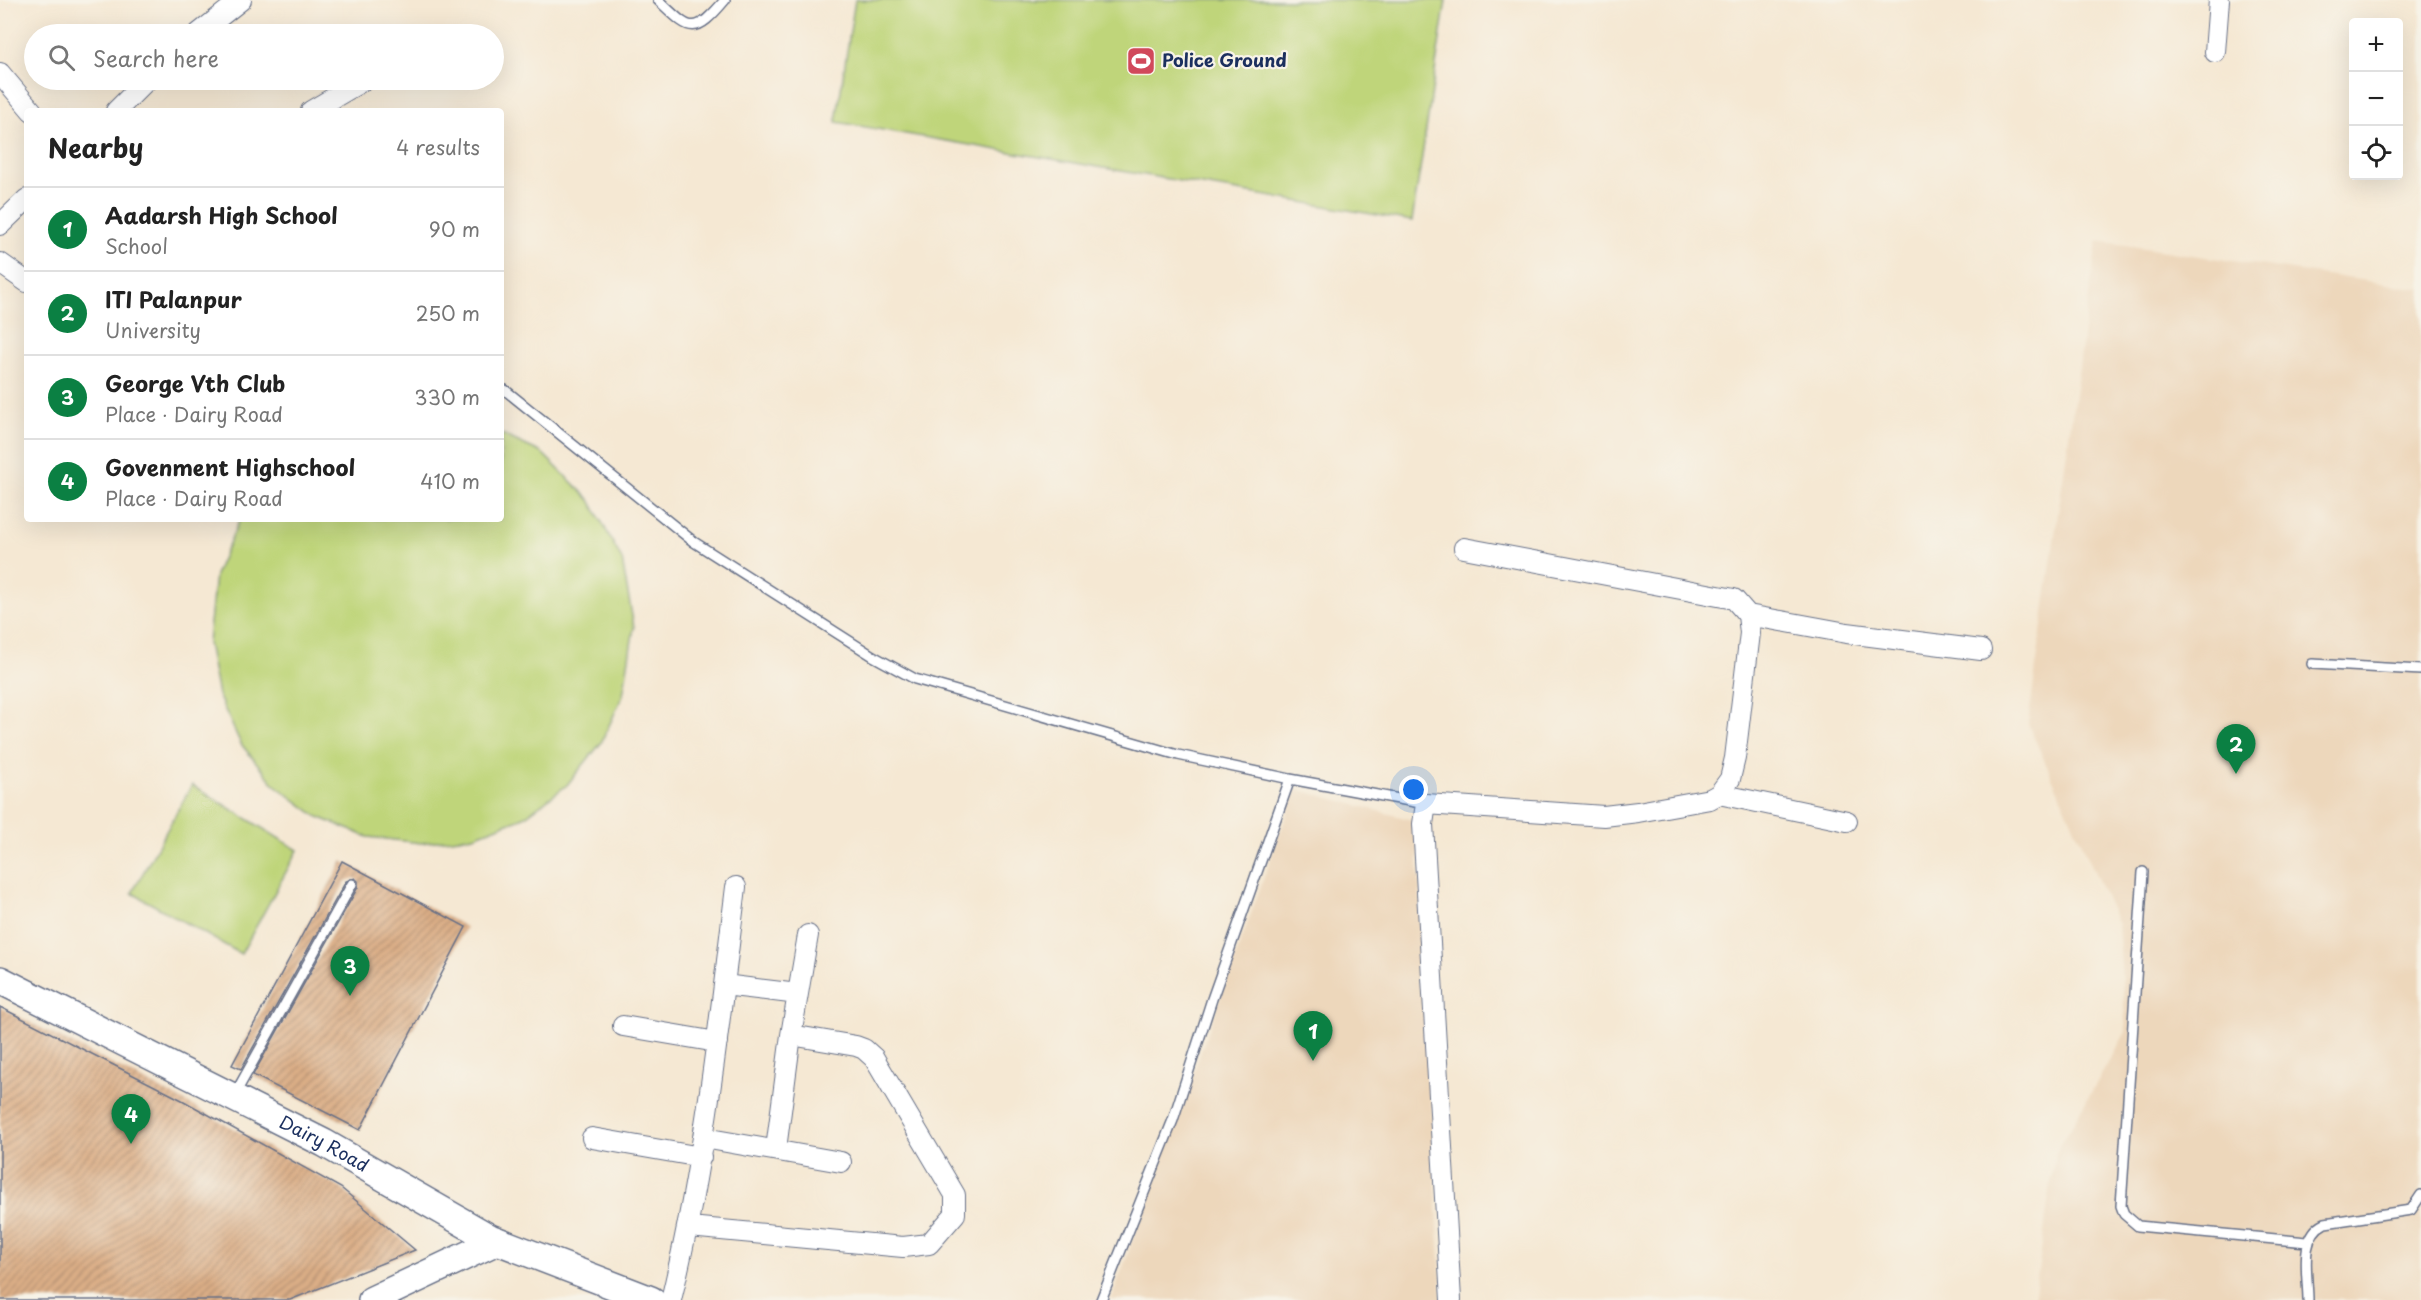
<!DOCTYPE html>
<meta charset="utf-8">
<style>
:root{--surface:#fff;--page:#f6f6f6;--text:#222;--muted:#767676;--line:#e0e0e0;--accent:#0b8043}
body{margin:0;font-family:"Playpen Sans",sans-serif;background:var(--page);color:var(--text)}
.controls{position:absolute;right:18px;top:18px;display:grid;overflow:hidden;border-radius:6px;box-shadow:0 6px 24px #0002}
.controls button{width:54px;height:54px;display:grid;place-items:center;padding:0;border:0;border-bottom:2px solid var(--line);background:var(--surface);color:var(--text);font:30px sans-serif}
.you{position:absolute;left:1414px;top:790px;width:21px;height:21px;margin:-15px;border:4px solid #fff;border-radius:50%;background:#1a73e8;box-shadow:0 0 0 9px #1a73e833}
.badge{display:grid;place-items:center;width:39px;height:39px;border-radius:50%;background:var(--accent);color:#fff;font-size:20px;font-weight:700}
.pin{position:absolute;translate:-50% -50px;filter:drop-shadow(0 2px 3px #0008)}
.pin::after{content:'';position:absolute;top:32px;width:21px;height:18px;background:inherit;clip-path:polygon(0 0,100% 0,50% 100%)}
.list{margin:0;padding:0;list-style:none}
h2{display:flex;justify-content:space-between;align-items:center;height:78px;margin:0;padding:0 24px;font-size:26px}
h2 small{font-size:20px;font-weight:400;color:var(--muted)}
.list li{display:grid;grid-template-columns:39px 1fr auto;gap:18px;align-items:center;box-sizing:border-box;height:84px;padding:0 24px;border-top:2px solid var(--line)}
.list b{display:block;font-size:22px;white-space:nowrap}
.list p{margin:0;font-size:20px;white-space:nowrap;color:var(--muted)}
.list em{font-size:20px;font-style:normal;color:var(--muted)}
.icon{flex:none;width:33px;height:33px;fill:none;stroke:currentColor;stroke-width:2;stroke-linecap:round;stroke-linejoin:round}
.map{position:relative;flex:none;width:2421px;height:1300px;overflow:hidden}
.search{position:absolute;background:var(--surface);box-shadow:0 6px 24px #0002;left:24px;top:24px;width:480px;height:66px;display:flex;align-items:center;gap:15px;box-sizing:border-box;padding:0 21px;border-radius:33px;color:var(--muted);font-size:22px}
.panel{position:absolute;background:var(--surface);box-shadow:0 6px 24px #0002;left:24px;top:108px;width:480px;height:414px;border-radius:6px}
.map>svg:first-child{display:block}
.built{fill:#edd7bb}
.green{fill:#bfd57a;stroke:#6d826c;stroke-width:1.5}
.building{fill:url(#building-hatch)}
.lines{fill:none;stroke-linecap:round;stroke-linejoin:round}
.lane-casing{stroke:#677087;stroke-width:12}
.street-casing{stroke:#677087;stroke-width:22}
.secondary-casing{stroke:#677087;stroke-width:30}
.lane{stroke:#fff;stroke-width:9}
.street{stroke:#fff;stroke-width:20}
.secondary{stroke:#fff;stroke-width:27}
.labels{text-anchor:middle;stroke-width:4.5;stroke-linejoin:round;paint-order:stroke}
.poi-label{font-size:18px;font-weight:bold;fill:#1b2f5e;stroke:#f7f3e8;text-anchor:start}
.street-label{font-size:18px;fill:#1b2f5e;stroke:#f7f3e8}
</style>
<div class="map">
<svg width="2421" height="1300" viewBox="0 0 2421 1300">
<defs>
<pattern id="building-hatch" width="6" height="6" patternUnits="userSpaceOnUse" patternTransform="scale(1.5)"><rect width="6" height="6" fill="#dbae86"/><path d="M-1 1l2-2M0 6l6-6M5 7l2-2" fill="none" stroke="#b18e71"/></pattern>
</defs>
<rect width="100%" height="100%" fill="#f7f3e8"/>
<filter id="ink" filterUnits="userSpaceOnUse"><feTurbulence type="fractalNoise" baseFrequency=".0167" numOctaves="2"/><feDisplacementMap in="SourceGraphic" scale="12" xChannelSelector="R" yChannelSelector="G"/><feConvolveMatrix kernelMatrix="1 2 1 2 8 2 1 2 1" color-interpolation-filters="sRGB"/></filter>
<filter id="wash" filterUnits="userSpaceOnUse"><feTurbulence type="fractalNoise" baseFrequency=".008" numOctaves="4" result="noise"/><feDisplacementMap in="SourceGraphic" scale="24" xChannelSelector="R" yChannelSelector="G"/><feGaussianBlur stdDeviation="1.35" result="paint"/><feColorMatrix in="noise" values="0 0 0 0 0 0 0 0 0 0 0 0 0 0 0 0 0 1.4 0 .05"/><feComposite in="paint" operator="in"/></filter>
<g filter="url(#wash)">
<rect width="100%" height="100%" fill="#f5e8d3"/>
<path class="built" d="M 2097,241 L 2421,289 L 2421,1300 L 2034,1300 L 2055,1155 L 2126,1032 L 2118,924 L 2028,724 Z
M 1296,789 L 1416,821 L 1442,1300 L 1111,1300 Z"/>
<path class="green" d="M 855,0 L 1446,0 L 1412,221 L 836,122 Z
M 501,434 L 542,453 L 590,500 L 622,560 L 634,627 L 623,695 L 601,743 L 567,785 L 524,817 L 474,836 L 421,843 L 368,837 L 318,817 L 275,785 L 241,744 L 218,695 L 208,643 L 215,575 L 240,519 L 501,519 Z
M 192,785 L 298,850 L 241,954 L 132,893 Z"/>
<g id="blocks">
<path class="building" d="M 342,861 L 466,927 L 360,1130 L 253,1075 L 358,887 L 358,881 L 355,878 L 346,881 L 241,1069 L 232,1065 Z
M 0,1007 L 182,1100 L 341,1188 L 415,1250 L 290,1300 L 0,1300 Z"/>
</g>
</g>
<g filter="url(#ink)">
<use href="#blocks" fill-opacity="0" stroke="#677087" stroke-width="1.5"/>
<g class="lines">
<g class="lane-casing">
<path id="lane" d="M 658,0 C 690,30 693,38 725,0
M 505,390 L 694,542 L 873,656 L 915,679 L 1178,755 L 1290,779 L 1426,804
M 2312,664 L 2421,670
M 2143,872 L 2121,1206 L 2124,1214 L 2138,1226 L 2307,1242
M 235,1094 L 352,884
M 1101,1300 L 1173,1120 L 1212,999 L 1290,779
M 2308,1300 C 2308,1275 2298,1236 2325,1223 L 2411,1210 L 2421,1195"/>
</g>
<g class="street-casing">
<path id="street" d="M 198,34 L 241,0
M 2215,52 L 2219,0
M 0,73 L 32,111
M 116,111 L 147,80
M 311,111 L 364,80
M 0,225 L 27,199
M 0,263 L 27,282
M 1748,615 L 1847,633 L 1981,650
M 1719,794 L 1847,821
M 724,985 L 798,994
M 623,1026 L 717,1042
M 592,1138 L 701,1157
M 704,1138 L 841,1162
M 776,1149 L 791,1035 L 808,935
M 689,1227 L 903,1247 L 929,1244 L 955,1214 L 955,1195 L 874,1058 L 864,1049 L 856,1046 L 791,1035
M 671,1300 C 704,1164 719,1026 736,887
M 1451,1300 L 1423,824 L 1426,804 L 1604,816 L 1638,812 L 1710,799 L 1719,794 L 1730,779 L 1735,758 L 1750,633 L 1748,615 L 1734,599 L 1464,548"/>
</g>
<g class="secondary-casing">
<g id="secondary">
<path id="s1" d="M 0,980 L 324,1143 L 490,1238 L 651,1300"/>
<path d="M 372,1300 L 497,1241"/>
</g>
</g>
<use href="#lane" class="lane"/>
<use href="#street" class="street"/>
<use href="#secondary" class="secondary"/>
</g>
</g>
<defs>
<g id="stadium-square" transform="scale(1.5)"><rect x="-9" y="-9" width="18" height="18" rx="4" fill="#d1495b" stroke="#f7f3e8"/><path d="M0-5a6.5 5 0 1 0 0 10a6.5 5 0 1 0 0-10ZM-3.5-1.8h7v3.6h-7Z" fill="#fff"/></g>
</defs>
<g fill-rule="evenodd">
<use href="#stadium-square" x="1141" y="61"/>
</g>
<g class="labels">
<g class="poi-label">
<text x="1162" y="67">Police Ground</text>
</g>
<g class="street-label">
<text dy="6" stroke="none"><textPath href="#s1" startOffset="363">Dairy Road</textPath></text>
</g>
</g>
</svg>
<div class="controls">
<button>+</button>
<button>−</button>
<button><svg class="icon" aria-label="locate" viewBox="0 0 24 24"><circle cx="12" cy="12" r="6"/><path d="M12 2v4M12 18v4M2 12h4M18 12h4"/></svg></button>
</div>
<div class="you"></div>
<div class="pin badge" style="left:1313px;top:1061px">1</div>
<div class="pin badge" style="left:2236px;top:774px">2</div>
<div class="pin badge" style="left:350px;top:996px">3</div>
<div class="pin badge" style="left:131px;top:1144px">4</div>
<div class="search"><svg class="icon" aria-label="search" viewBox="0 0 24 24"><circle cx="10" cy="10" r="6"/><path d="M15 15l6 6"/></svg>Search here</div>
<section class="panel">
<h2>Nearby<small>4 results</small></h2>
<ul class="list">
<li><span class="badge">1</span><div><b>Aadarsh High School</b><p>School</p></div><em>90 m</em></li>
<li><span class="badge">2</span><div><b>ITI Palanpur</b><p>University</p></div><em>250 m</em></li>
<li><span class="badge">3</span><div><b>George Vth Club</b><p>Place · Dairy Road</p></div><em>330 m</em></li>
<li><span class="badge">4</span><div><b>Govenment Highschool</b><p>Place · Dairy Road</p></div><em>410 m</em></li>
</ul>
</section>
</div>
